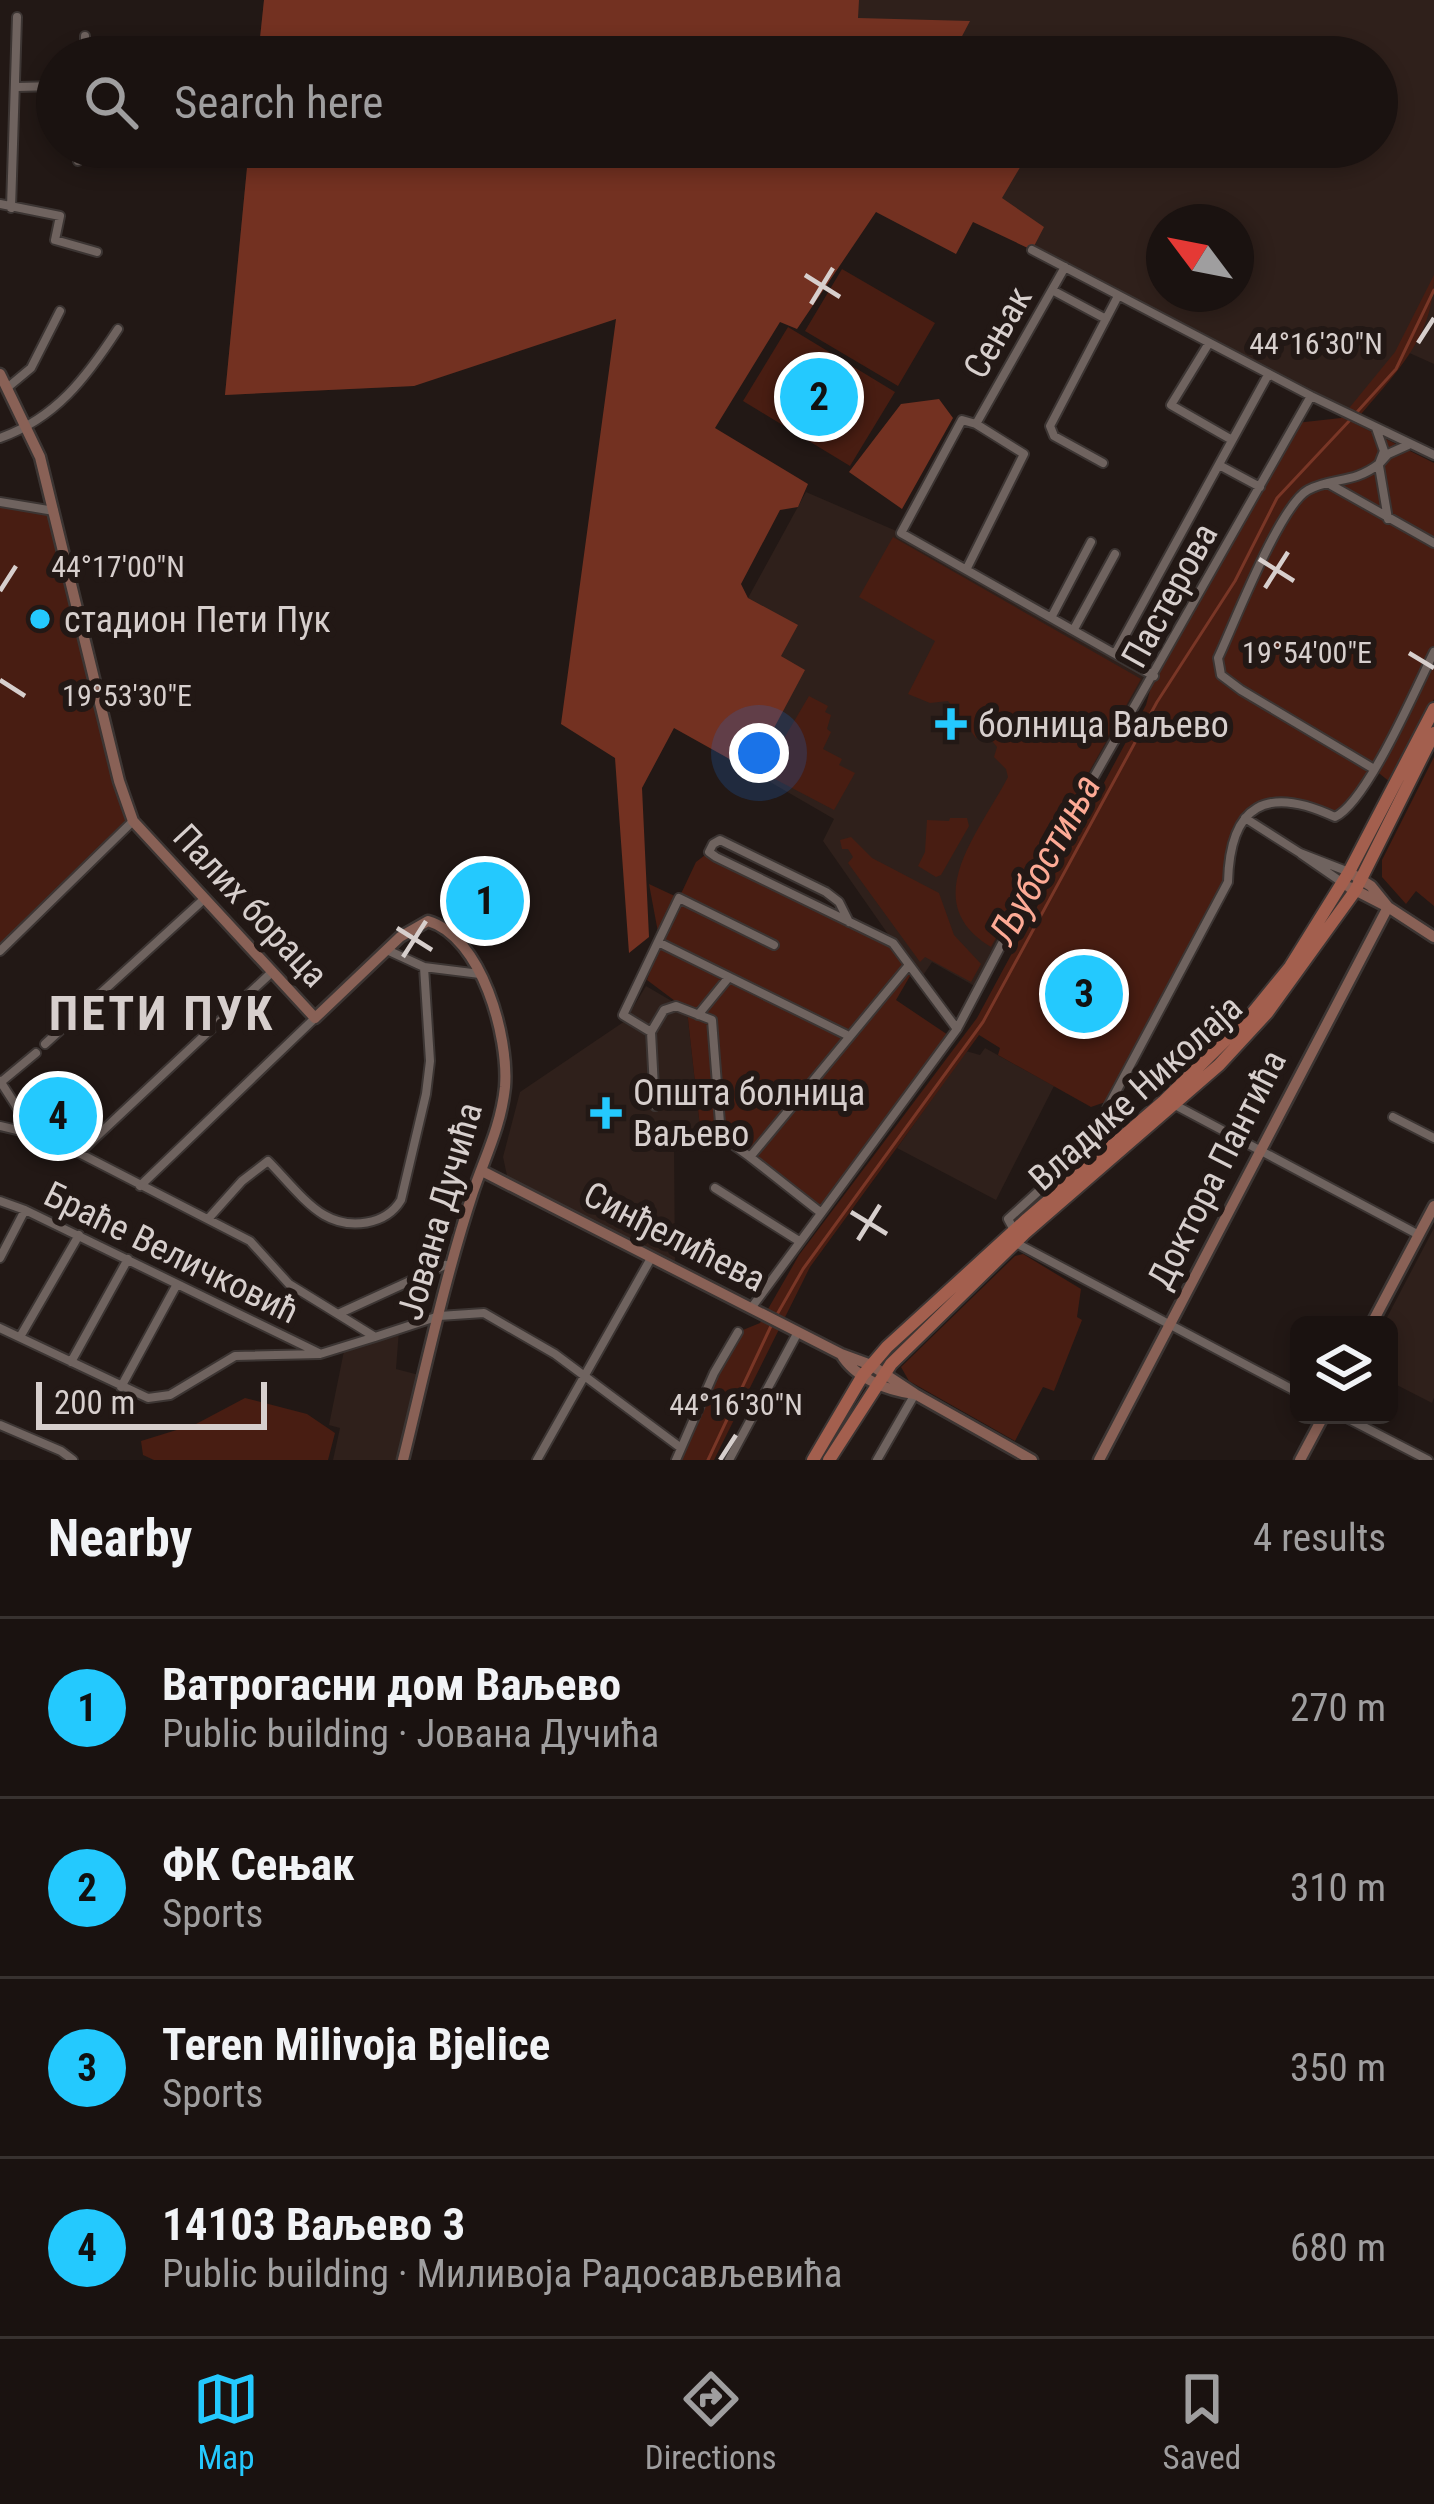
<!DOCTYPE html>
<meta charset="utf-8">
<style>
:root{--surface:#1a1210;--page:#27201e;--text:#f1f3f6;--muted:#9f9e9f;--line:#383230;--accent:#24c9fe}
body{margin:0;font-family:"Roboto Condensed",sans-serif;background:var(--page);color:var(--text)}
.controls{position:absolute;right:36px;bottom:36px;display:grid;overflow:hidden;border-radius:18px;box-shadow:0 6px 18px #0003}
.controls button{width:108px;height:108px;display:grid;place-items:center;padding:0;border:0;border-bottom:3px solid var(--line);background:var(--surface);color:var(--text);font:60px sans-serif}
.compass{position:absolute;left:1146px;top:204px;width:108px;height:108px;border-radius:50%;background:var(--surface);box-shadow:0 6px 18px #0003;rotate:302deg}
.scale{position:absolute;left:36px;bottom:30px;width:231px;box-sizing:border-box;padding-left:12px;border:6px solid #d7cfcd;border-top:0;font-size:33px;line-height:42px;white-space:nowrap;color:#d7cfcd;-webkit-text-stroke:9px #221815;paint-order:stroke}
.you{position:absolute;left:759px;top:753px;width:42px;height:42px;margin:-30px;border:9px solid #fff;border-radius:50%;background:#1a73e8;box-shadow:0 0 0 18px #1a73e833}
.badge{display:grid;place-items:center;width:78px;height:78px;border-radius:50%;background:var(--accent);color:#111;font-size:39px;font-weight:700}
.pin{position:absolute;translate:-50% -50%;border:6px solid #fff;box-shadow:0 3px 12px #0006}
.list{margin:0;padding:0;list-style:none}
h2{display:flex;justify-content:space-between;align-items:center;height:156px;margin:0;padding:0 48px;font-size:51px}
h2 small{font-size:39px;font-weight:400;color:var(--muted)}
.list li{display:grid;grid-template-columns:78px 1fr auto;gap:36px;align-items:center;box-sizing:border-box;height:180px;padding:0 48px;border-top:3px solid var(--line)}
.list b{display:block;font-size:45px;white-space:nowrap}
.list p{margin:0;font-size:39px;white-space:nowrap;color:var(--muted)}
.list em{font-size:39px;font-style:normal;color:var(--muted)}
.icon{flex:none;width:66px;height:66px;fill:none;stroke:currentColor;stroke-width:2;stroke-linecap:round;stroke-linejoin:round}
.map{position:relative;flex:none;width:1434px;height:1460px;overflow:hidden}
.search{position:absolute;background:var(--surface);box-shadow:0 6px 18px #0003;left:36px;right:36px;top:36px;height:132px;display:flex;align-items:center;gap:30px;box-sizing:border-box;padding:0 42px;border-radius:66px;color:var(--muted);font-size:45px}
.sheet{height:876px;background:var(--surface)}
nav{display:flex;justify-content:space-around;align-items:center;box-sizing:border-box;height:168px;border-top:3px solid var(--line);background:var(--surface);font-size:33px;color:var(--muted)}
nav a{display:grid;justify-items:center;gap:6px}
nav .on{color:var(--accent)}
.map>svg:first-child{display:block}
.built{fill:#2f201b;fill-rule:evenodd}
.green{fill:#481d12}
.forest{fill:#733121}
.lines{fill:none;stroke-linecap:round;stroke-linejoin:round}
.stream{stroke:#793626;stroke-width:3}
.street-casing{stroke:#3c3533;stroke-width:12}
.secondary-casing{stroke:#3c3533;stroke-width:15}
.primary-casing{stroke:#3c3533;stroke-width:16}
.street{stroke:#6f635f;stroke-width:8}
.secondary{stroke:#896156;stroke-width:10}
.primary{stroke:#a35f4e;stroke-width:12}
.ticks{fill:none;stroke:#d7cfcd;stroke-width:4.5}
.poi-dot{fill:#24c9fe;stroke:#221815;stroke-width:4.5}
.labels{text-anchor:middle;stroke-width:12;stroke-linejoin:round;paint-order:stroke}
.street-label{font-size:36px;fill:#d7cfcd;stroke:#221815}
.poi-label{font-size:36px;fill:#d7cfcd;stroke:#221815;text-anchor:start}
.water-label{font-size:39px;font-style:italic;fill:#fdaa95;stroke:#221815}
.district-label{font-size:48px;font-weight:bold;letter-spacing:3px;fill:#d7cfcd;stroke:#221815}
.ticks-label{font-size:30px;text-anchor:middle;fill:#d7cfcd;stroke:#221815;stroke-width:12;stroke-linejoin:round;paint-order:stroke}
</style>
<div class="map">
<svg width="1434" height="1460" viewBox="0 0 1434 1460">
<rect width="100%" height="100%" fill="#221815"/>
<path class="built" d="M 264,0 L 1434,0 L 1434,364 L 1405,351 L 1353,416 L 890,175 L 414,386 L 225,395 L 249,147 L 1377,147 L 1377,57 L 258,57 ZM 1164,222 L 1236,222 L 1236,294 L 1164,294 Z
M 806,492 L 901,533 L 1154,676 L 978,988 L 932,962 L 920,980 L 823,841 L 834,819 L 751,771 L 804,670 L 781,656 L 748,598 Z
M 646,986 L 687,1010 L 701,1136 L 674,1144 L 675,1272 L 509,1185 L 503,1157 L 520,1092 L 625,1021 Z
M 985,1048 L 1054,1086 L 996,1200 L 897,1148 L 966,1051 L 980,1055 Z
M 1434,1228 L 1434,1398 L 1432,1403 L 1389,1381 L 1389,1325 L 1383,1325 Z
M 399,1330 L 396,1369 L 423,1376 L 403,1460 L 333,1460 L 340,1428 L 329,1425 L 345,1346 Z"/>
<path class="green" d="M 842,269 L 935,323 L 898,386 L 805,331 Z
M 1434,275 C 1434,340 1392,376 1354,423 L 1434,463 L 1434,699 L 1390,782 L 1375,770 L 1335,817 C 1267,785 1230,804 1228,882 L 1114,1099 L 1091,1107 L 998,1055 L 1000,1048 L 979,1035 L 810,1267 L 714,1460 L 678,1460 L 738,1332 L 760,1323 L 799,1255 L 977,1018 L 1146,705 L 1154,676 L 1296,423 L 1341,418 L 1395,352 Z
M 788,327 L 895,392 L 850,466 L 743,401 Z
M 0,502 L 54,511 L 133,821 L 0,951 Z
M 893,537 L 1141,679 L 991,947 C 916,902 979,833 1008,777 L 1006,769 L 994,757 L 997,747 L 988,736 L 976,738 L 948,701 L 930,703 L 908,694 L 935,641 L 859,597 Z
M 809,696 L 828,706 L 825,712 L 831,715 L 827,729 L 831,732 L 823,749 L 842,759 L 839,765 L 855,773 L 834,810 L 771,777 L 770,762 Z
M 1434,757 L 1434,906 L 1416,891 L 1406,904 L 1382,877 L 1382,860 Z
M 950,818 L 967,818 L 969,826 L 941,875 L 936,877 L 918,866 L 925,852 L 927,820 L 949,821 Z
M 851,837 L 872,858 L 939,893 L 954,935 L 981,964 L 971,982 L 925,957 L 920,962 L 848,863 L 853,857 L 848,849 L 842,849 L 840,840 Z
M 709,852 L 893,943 L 910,976 L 896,1000 L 951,1037 L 820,1212 L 721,1137 L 701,1136 L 687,1010 L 647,980 L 660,943 L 649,884 L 679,898 L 696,862 Z
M 1023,1254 L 1081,1289 L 1077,1317 L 1082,1320 L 1054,1391 L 1043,1387 L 1015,1441 L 909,1381 L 901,1367 L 1015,1256 Z
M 245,1398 L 307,1414 L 335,1433 L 328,1460 L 154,1460 L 143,1455 L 141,1441 L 196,1424 Z"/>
<path class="forest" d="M 264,0 L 859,0 L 858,18 L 970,21 L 951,57 L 258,57 Z
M 249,147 L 1032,147 L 1002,198 L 1044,227 L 1032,250 L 973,222 L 956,254 L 876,212 L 797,329 L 780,322 L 715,428 L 808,484 L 798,507 L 780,510 L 741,584 L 748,598 L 798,625 L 781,656 L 805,670 L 751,771 L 674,728 L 642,788 L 649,937 L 629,953 L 615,758 L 561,724 L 616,319 L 414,386 L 225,395 Z
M 939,399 L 953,418 L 902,509 L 849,472 L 901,404 Z"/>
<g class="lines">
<path class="stream" d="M 1357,412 L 1396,369 L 1434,290
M 775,1318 L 803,1269 L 983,1022 L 1157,702 L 1235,581 L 1277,498 L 1351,419
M 708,1460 L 771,1326"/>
<g class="street-casing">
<path id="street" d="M 85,36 L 85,57
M 17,87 L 57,86
M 78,161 L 79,147
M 0,204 L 60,216 L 55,240 L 97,252
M 11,208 L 17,17
M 1032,250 L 1311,396 L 1434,455
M 1052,290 L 1106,319
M 1209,343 L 1171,405 L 1232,440
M 7,388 L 31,368 L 60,311
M 976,424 L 1065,267
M 1376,428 L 1384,451 L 1379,464 L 1388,454 L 1408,445
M 0,438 C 56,418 86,378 118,329
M 1103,463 L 1054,436 L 1050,426 L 1118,296
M 1219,465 L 1260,487
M 1379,466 L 1388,519
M 1331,485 L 1434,543
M 0,502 L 54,511
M 967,568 L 1024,454 L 976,424 L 962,420 L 901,533 L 1154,676
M 1052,616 L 1091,542
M 1074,629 L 1115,554
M 1116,652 L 1268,375
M 1374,769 L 1241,690 L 1221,675 L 1218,658 C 1234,624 1280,505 1308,490 C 1333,477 1353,484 1379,464
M 1245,818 L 1300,853 L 1349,872
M 1301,854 L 1343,883
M 849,922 L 839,902 L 826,892 L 720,840 L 713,844 L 709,852 L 716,857 L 893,943 L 957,1029
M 660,943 L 849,1036
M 387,950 L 424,967 L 480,974
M 0,951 L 133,821
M 698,1015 L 729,977
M 651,1032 L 655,1106
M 45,1044 L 203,900
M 0,1081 L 33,1132
M 1,1082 L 36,1053
M 1175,1105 L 1419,1235
M 1393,1117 L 1434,1138
M 0,1126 L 34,1134 L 79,1153 L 250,1241 L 289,1284 L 375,1337 L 439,1316 L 484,1313 L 555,1354 L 681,1448
M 79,1153 L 272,972
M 750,1157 L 721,1136 L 712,1020 L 676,1006 L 664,1010 L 651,1032 L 623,1015 L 679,898 L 774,945
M 140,1186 L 315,1018
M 715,1188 L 799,1241
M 0,1201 L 25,1210 L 319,1353
M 820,1212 L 750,1157 L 909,965
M 208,1219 L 242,1181 L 268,1161 C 285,1178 304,1203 324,1215 C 350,1230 386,1225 401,1200 L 426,1094 L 430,1061 L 424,967
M 1014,1230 L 1008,1219 L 1086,1148 L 1228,882 C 1230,804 1267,785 1335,817 C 1367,802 1416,688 1434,652
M 1016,1243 L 1299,1393
M 0,1258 L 25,1210
M 752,1307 L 957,1029 L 1037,877 L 1311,396
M 338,1314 L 445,1265
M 0,1328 L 148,1398 L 170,1395 L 235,1356 L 320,1354 L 375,1337
M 20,1337 L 79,1235
M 71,1362 L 128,1259
M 121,1387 L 176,1286
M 1341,1415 L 1428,1460
M 0,1425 L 61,1451 L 73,1460
M 537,1460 L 650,1260
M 676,1460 L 714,1373 L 738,1332
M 729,1460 L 798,1332
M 877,1460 L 915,1394"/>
</g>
<g class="secondary-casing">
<path id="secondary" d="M 0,374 L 40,457 L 119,781 L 133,821 L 315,1018 L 400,937 L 428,921 C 482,937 509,1037 505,1087 C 501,1126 485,1157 473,1192 C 444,1280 425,1371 403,1460
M 1349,872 L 1371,886 L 1388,907 L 1434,937
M 1349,887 L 1388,907
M 482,1171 L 841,1354 L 871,1365 L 915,1394 L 1032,1460
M 1371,1325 L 1434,1206
M 841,1354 C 855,1378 888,1391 914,1394
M 1099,1460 L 1388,907
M 1300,1460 L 1324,1415"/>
</g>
<g class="primary-casing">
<path id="primary" d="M 813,1460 L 863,1375 L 887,1347 L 1027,1219 L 1164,1101 L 1250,1016 L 1290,967 L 1349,872 L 1434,709
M 829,1460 L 891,1364 L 1025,1233 L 1219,1065 L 1267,1013 L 1355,891 L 1434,733"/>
</g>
<use href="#street" class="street"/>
<use href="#secondary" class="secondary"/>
<use href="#primary" class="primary"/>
</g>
<path class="ticks" d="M 805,275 L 840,297M 811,304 L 833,268M 1418,343 L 1434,318M 1259,559 L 1294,581M 1265,588 L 1288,552M 0,591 L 16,566M 1409,653 L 1434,668M 0,680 L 25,696M 397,928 L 432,950M 403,957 L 426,921M 851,1212 L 887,1234M 858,1240 L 880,1205M 720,1460 L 736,1435"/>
<g class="poi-dot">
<circle cx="40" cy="619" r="12"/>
<path d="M945 706h12v12h12v12h-12v12h-12v-12h-12v-12h12z"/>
<path d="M600 1095h12v12h12v12h-12v12h-12v-12h-12v-12h12z"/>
</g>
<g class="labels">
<g class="street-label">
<text transform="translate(997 332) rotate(-60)" y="13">Сењак</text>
<text transform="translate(1169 595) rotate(-61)" y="13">Пастерова</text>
<text transform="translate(251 905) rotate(47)" y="13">Палих бораца</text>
<text transform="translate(1135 1092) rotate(-42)" y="13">Владике Николаја</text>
<text transform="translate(1216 1169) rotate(-63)" y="13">Доктора Пантића</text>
<text transform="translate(439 1211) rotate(-74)" y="13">Јована Дучића</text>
<text transform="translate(675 1236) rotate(27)" y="13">Синђелићева</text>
<text transform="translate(172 1252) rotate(26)" y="13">Браће Величковић</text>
</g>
<g class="poi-label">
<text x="64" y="632">стадион Пети Пук</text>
<text x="978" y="737">болница Ваљево</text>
<text x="633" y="1105">Општа болница<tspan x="633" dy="41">Ваљево</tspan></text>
</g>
<g class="water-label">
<text transform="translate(1044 859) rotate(-61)" y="14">Љубостиња</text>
</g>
<g class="district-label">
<text x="162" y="1030">ПЕТИ ПУК</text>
</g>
</g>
<g class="ticks-label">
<text x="1316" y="354">44°16'30"N</text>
<text x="118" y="577">44°17'00"N</text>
<text x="1307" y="663">19°54'00"E</text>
<text x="127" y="706">19°53'30"E</text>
<text x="736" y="1415">44°16'30"N</text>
</g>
</svg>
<div class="controls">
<button><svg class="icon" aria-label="layers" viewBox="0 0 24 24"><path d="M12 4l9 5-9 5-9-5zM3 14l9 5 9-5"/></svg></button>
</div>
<svg class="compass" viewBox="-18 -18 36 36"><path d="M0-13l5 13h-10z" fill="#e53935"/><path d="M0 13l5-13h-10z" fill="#9f9e9f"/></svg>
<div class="scale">200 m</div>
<div class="you"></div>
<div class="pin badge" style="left:485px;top:901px">1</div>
<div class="pin badge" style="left:819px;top:397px">2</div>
<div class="pin badge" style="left:1084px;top:994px">3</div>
<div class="pin badge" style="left:58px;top:1116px">4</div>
<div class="search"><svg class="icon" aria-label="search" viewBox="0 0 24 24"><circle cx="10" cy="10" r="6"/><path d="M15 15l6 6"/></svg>Search here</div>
</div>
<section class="sheet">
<h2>Nearby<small>4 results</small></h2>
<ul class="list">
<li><span class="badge">1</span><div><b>Ватрогасни дом Ваљево</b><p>Public building · Јована Дучића</p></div><em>270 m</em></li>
<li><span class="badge">2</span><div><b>ФК Сењак</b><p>Sports</p></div><em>310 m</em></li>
<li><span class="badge">3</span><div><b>Teren Milivoja Bjelice</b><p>Sports</p></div><em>350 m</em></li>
<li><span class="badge">4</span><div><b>14103 Ваљево 3</b><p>Public building · Миливоја Радосављевића</p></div><em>680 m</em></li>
</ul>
</section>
<nav>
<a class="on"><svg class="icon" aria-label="map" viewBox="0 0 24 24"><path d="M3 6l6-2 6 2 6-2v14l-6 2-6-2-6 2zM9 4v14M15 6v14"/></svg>Map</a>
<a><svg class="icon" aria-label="directions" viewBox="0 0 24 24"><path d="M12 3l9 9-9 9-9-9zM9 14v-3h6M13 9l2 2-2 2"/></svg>Directions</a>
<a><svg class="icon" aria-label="saved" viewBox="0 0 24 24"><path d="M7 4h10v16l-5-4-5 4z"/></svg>Saved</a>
</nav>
